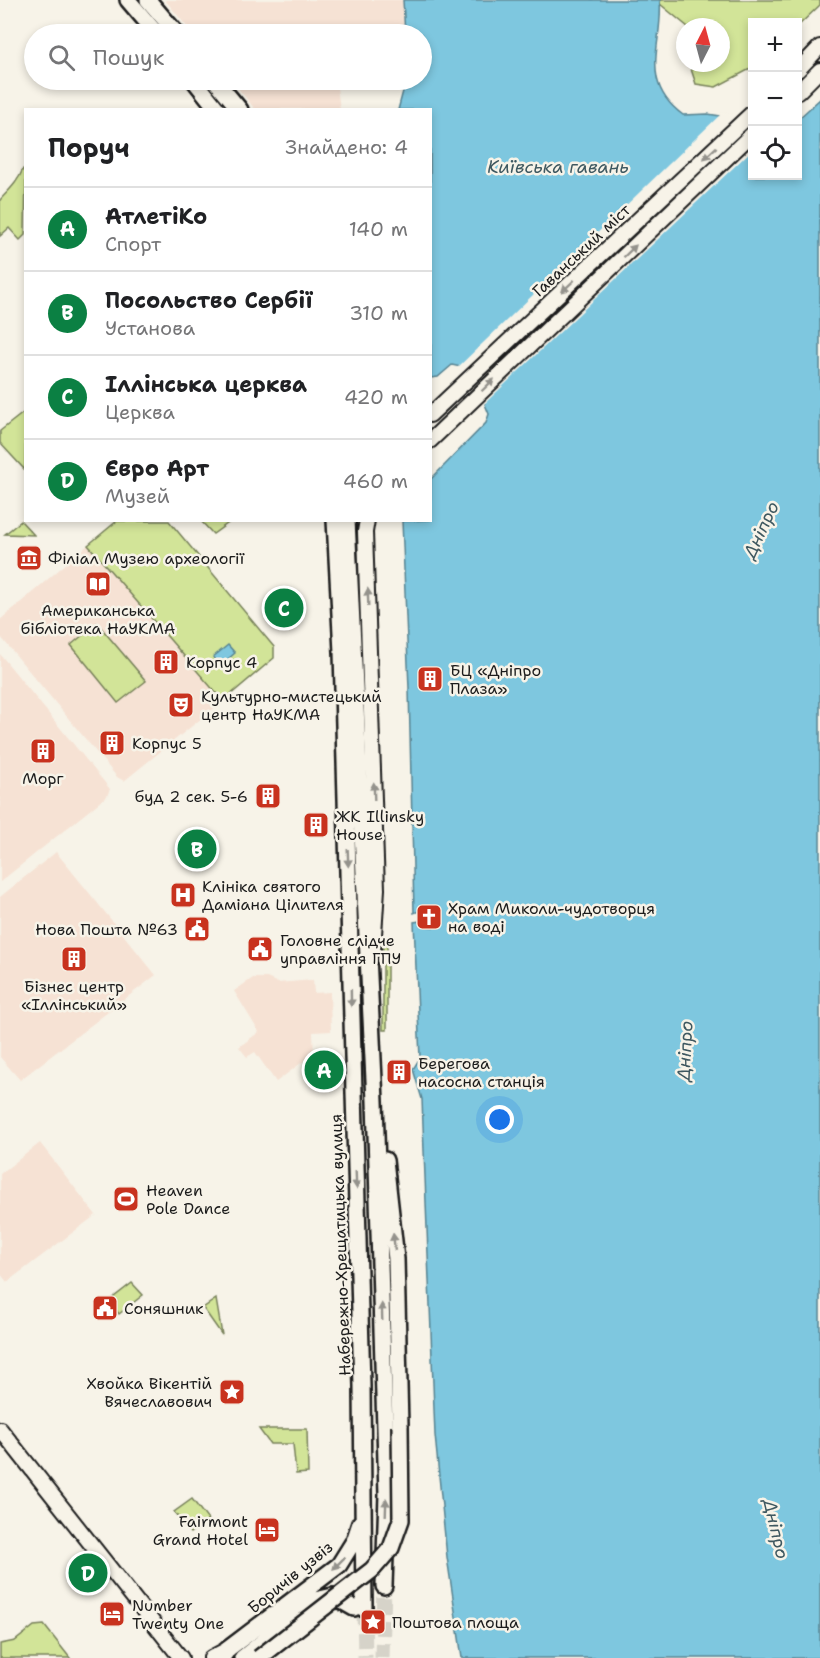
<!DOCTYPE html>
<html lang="uk">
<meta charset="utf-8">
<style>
:root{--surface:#fff;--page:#f6f6f6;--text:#202124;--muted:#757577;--line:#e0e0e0;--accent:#0b8043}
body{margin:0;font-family:"Shantell Sans",sans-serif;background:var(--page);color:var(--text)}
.controls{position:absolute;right:18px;top:18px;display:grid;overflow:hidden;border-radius:0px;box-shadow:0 3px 9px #0003}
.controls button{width:54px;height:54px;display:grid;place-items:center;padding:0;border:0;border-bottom:2px solid var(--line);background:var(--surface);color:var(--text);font:30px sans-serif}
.compass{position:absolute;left:676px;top:18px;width:54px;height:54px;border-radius:50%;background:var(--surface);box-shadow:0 3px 9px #0003;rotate:6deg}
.you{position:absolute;left:500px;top:1120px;width:21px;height:21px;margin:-15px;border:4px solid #fff;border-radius:50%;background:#1a73e8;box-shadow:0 0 0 9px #1a73e833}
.badge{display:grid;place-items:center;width:39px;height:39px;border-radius:50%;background:var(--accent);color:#fff;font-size:20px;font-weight:700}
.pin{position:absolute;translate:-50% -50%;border:3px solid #fff;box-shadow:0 2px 6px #0006}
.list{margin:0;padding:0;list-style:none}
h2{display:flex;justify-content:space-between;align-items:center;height:78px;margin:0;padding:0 24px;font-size:26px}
h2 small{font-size:20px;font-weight:400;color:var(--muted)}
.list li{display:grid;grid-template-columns:39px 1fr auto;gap:18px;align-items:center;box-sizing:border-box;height:84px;padding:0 24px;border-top:2px solid var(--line)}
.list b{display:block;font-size:22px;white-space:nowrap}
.list p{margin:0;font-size:20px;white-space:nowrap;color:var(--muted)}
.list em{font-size:20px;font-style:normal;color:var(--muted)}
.icon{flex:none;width:33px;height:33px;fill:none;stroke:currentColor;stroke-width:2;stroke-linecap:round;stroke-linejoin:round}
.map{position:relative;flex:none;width:820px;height:1658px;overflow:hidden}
.search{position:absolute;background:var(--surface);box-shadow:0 3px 9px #0003;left:24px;top:24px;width:408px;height:66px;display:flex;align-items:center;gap:15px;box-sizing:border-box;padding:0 21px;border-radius:33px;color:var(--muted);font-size:22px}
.panel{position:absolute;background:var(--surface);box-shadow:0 3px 9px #0003;left:24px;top:108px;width:408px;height:414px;border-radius:0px}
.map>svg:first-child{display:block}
.built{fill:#f6e2d4}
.green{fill:#d2e498;stroke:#77805a;stroke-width:1.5}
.water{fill:#7ec7df;stroke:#578391;stroke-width:1.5}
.pier{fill:#f7f3e8}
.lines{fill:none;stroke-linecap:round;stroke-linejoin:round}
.primary-tunnel{stroke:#d6d3c9;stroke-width:15;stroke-dasharray:15 8;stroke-linecap:butt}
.secondary-casing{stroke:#1c1c1c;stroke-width:18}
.primary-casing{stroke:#1c1c1c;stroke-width:20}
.secondary{stroke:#f7f3e8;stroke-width:14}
.primary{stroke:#f7f3e8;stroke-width:15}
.primary-bridge-casing{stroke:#1c1c1c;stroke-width:20;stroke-linecap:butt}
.primary-bridge{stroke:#f7f3e8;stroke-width:15}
.oneway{fill:#94928c}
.labels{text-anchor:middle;stroke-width:5;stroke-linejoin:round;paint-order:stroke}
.street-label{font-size:16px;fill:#1c1c1c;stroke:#f7f3e8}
.poi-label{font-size:16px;fill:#1c1c1c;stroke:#f7f3e8;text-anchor:start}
.water-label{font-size:18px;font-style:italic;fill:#3e5860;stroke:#f7f3e8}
</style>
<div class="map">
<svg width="820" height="1658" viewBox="0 0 820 1658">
<rect width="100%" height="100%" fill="#f7f3e8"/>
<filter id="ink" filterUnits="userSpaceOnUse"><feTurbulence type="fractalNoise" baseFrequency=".0167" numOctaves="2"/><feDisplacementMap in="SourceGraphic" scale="12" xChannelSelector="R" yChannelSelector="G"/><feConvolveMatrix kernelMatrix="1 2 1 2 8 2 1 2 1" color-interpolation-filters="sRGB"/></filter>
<g filter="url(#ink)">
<path class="built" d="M 165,0 L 403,0 L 405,34 L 193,34 Z
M 231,80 L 336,80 L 340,109 L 255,109 Z
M 88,545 L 223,701 L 124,781 L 117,777 L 0,636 L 0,620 Z
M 0,654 L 110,789 L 107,796 L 0,882 Z
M 56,852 L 156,975 L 20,1080 L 0,1057 L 0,897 Z
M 253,978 L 267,978 L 278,983 L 313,980 L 314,993 L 330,992 L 331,1031 L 313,1032 L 314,1059 L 305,1060 L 276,1082 L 255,1052 L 247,1057 L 239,1047 L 259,1032 L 234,991 Z
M 40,1143 L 96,1215 L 7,1282 L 0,1273 L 0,1174 Z"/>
<path class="green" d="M 660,0 L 820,0 L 820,5 L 798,26 L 798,22 L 752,22 L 752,68 L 716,87 L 696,84 L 689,63 L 721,63 L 721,27 L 688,27 L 660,4 Z
M 23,169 L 26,169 L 25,235 L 20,240 L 9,228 L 0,236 L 0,200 C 9,190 18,182 23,169 Z
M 23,413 L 26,416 L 25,470 L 0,443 L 0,431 Z
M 21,521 L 34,535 L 5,534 Z
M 117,521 L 169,521 L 274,647 L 274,658 L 223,701 L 88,545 Z
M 201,521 L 231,521 L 213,534 Z
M 97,623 L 146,681 L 118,703 L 71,645 Z
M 383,939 L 387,939 L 387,1030 L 383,1030 Z
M 132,1283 L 143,1295 L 119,1314 L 109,1301 Z
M 216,1299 L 222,1335 L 203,1308 Z
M 259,1429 L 307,1429 L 308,1473 L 296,1474 L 293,1444 L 270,1444 Z
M 192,1499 L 208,1520 L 190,1533 L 174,1512 Z
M 44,1625 L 70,1658 L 0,1658 L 0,1644 L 15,1641 L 34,1626 Z"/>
<path class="water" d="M 403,0 L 660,0 C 664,44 637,81 683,115 L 708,114 L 752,121 L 752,176 L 798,176 L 798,119 L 820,99 L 820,1658 L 462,1658 L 447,1557 L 435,1435 L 422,1099 L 413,1069 L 420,1058 L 414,922 L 420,921 L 426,926 L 433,927 C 443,922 443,910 432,906 L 414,913 L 409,688 L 402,521 L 430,520 L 431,479 L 486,423 L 489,414 L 475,380 L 465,368 L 452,365 L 438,377 L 431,378 L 430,110 L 398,110 L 406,80 L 422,80 L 422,34 L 405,34 Z
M 228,645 L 235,653 L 220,666 L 213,657 Z"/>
<path class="pier" d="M 722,113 L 752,118 L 752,150 L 483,405 L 467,373 L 457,368 Z"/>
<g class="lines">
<path class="primary-tunnel" d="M 364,1609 L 365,1658
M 382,1658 L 384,1586"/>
<g class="secondary-casing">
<path id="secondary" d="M 798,70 L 820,47
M 798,92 L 820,70
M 430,415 L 752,113
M 430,441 L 752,134
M 367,520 L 365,532 L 377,889 L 373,950
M 0,1429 L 181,1658
M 211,1658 L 228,1649"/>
</g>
<g class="primary-casing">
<path id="primary" d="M 128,0 L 157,34
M 148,0 L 177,34
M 194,80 L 218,110
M 215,80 L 240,110
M 335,520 L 342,652 L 362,1386 L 364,1609
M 347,520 L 375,1101 L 387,1494 L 384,1586
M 385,1160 L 396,1259 L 400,1426
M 222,1658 L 228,1649 L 339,1565 L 354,1541 L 360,1523
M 242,1658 L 315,1600 L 333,1596 L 354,1608"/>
</g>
<use href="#secondary" class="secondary"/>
<use href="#primary" class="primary"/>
<g class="primary-bridge-casing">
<path id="primary-bridge" d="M 259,1658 L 372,1570 L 391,1548 L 401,1520 L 400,1426"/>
</g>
<use href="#primary-bridge" class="primary-bridge"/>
</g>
<defs><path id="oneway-solid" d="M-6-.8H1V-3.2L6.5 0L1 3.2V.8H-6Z" transform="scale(1.5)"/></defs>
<g class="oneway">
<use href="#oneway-solid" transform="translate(710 153) rotate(137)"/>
<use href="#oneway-solid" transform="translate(630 251) rotate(-44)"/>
<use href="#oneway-solid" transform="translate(568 286) rotate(137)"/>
<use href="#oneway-solid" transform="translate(488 385) rotate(-44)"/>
<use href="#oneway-solid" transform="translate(368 597) rotate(-92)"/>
<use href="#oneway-solid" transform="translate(374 791) rotate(-92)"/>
<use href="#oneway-solid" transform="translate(348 858) rotate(88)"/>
<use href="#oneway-solid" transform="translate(351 998) rotate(89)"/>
<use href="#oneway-solid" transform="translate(356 1180) rotate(88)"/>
<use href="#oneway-solid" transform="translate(394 1242) rotate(-96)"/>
<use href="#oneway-solid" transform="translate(382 1312) rotate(-92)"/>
<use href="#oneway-solid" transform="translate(386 1507) rotate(-88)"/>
<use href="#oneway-solid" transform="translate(339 1563) rotate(135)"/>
</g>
</g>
<defs>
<g id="museum-square" transform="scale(1.35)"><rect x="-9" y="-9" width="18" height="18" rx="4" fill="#c8321e" stroke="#f7f3e8"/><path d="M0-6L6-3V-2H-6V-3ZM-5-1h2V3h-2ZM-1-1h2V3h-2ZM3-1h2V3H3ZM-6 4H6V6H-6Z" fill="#fff"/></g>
<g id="library-square" transform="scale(1.35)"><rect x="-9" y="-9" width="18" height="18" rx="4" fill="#c8321e" stroke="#f7f3e8"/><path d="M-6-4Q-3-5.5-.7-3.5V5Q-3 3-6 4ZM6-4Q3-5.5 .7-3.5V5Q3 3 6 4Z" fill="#fff"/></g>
<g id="building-square" transform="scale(1.35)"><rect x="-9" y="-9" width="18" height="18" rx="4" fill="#c8321e" stroke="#f7f3e8"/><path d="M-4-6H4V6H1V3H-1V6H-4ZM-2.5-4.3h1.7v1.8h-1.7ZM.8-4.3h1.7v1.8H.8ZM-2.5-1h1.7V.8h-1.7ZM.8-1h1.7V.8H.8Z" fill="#fff"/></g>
<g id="theatre-square" transform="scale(1.35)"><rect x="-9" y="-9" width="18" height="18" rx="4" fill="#c8321e" stroke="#f7f3e8"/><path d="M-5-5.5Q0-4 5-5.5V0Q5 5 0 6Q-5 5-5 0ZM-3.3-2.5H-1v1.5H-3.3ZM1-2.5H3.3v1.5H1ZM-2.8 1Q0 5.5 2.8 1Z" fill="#fff"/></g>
<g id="hospital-square" transform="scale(1.35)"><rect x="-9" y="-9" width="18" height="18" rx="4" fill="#c8321e" stroke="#f7f3e8"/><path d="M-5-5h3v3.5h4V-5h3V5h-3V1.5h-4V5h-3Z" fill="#fff"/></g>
<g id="church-square" transform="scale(1.35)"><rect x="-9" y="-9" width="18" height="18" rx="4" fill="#c8321e" stroke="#f7f3e8"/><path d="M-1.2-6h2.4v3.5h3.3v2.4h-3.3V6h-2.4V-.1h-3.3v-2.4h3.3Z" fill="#fff"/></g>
<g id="civic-square" transform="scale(1.35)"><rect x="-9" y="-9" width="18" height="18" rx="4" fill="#c8321e" stroke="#f7f3e8"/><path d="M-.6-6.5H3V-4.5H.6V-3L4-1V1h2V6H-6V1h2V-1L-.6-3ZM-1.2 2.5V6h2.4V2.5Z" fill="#fff"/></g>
<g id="stadium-square" transform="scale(1.35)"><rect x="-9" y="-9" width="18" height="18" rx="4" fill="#c8321e" stroke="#f7f3e8"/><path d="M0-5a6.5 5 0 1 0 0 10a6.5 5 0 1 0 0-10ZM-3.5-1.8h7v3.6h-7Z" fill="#fff"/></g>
<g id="sight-square" transform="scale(1.35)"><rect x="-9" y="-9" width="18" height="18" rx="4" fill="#c8321e" stroke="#f7f3e8"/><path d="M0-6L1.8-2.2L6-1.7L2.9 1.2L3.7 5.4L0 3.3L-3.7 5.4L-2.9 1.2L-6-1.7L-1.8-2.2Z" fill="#fff"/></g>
<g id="hotel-square" transform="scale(1.35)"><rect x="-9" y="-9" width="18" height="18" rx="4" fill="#c8321e" stroke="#f7f3e8"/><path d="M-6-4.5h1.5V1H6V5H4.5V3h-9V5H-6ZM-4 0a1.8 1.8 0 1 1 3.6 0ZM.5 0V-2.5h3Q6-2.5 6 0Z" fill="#fff"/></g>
</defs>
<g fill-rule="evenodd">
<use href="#museum-square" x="29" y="558"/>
<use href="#library-square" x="98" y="584"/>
<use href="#building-square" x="166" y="662"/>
<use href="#building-square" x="430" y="679"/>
<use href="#theatre-square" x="181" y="705"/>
<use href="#building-square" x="112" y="743"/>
<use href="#building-square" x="43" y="751"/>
<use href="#building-square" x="268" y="796"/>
<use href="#building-square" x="316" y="825"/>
<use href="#hospital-square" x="183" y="895"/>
<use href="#church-square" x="429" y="917"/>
<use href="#civic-square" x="197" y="929"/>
<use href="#civic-square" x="260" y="949"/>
<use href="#building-square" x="74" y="959"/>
<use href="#building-square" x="399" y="1072"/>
<use href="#stadium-square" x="126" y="1199"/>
<use href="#civic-square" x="105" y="1308"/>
<use href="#sight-square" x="232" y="1392"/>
<use href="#hotel-square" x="267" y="1530"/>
<use href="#hotel-square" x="112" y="1614"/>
<use href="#sight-square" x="373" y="1622"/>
</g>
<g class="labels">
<g class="street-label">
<text transform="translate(581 250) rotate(-43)" y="6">Гаванський міст</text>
<text transform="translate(340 1245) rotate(-92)" y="6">Набережно-Хрещатицька вулиця</text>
<text transform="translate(290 1577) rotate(-39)" y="6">Боричів узвіз</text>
</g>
<g class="poi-label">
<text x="48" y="564">Філіал Музею археології</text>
<text x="98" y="616" text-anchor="middle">Американська<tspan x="98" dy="18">бібліотека НаУКМА</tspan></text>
<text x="186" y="668">Корпус 4</text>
<text x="450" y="676">БЦ «Дніпро<tspan x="450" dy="18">Плаза»</tspan></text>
<text x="201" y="702">Культурно-мистецький<tspan x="201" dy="18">центр НаУКМА</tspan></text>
<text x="132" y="749">Корпус 5</text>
<text x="43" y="784" text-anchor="middle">Морг</text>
<text x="248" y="802" text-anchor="end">буд 2 сек. 5-6</text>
<text x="336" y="822">ЖК Illinsky<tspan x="336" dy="18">House</tspan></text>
<text x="202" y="892">Клініка святого<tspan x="202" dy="18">Даміана Цілителя</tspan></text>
<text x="448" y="914">Храм Миколи-чудотворця<tspan x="448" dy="18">на воді</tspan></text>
<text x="178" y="935" text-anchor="end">Нова Пошта №63</text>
<text x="280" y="946">Головне слідче<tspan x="280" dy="18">управління ГПУ</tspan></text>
<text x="74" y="992" text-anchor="middle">Бізнес центр<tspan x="74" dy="18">«Іллінський»</tspan></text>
<text x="418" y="1069">Берегова<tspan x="418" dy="18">насосна станція</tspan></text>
<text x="146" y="1196">Heaven<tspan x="146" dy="18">Pole Dance</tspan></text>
<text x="124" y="1314">Соняшник</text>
<text x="212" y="1389" text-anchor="end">Хвойка Вікентій<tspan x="212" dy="18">Вячеславович</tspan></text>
<text x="248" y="1527" text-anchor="end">Fairmont<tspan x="248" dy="18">Grand Hotel</tspan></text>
<text x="132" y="1611">Number<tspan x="132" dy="18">Twenty One</tspan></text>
<text x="392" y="1628">Поштова площа</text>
</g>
<g class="water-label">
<text x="558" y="173">Київська гавань</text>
<text transform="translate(761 530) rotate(-65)" y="6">Дніпро</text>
<text transform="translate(685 1051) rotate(-87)" y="6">Дніпро</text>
<text transform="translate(776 1529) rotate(77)" y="6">Дніпро</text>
</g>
</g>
</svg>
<div class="controls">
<button>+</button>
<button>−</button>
<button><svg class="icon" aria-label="locate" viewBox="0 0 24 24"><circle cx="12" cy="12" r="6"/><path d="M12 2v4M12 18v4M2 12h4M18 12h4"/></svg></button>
</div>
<svg class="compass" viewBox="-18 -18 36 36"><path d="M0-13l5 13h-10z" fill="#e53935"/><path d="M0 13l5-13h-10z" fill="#757577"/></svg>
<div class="you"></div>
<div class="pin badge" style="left:324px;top:1070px">A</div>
<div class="pin badge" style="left:197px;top:849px">B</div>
<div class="pin badge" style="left:284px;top:608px">C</div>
<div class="pin badge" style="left:88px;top:1573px">D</div>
<div class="search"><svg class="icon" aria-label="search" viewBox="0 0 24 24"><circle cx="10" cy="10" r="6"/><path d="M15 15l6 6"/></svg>Пошук</div>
<section class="panel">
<h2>Поруч<small>Знайдено: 4</small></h2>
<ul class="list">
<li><span class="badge">A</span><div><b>АтлетіКо</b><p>Спорт</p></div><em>140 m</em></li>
<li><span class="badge">B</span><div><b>Посольство Сербії</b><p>Установа</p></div><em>310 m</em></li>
<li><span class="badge">C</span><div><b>Іллінська церква</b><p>Церква</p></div><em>420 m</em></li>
<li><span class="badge">D</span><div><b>Євро Арт</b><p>Музей</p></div><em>460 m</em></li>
</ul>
</section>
</div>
